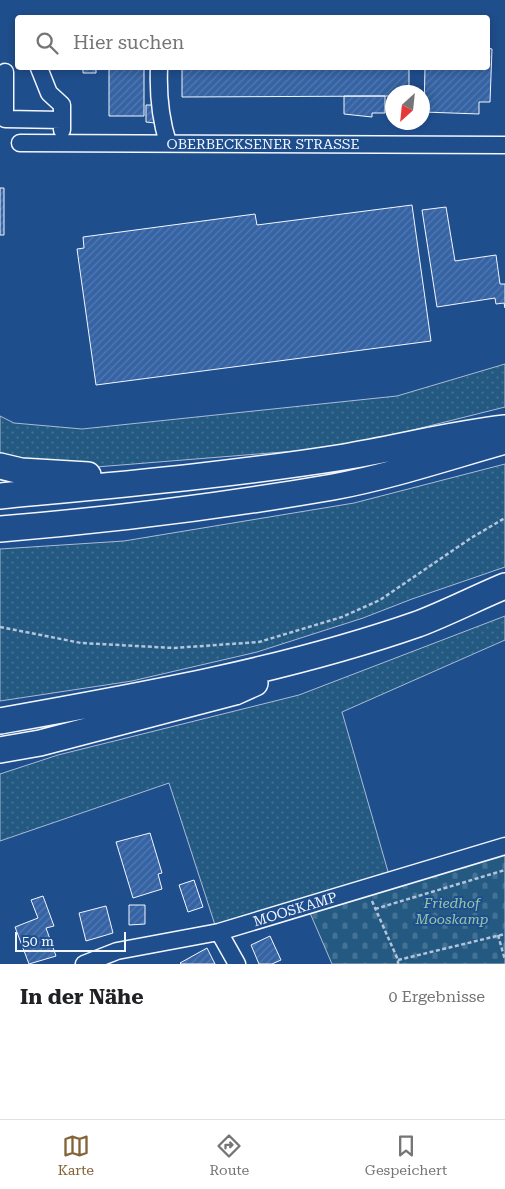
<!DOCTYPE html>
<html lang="de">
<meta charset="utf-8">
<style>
:root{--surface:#fff;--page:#f6f6f6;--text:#202124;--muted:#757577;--line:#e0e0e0;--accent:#846436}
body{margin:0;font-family:"Roboto Serif",serif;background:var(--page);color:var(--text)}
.compass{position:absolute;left:385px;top:85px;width:45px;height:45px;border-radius:50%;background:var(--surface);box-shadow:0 2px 8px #0003;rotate:207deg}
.scale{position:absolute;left:15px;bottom:12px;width:111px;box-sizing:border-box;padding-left:5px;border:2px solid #f2f6ff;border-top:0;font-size:14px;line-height:18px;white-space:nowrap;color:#f2f6ff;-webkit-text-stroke:4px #1f4e8c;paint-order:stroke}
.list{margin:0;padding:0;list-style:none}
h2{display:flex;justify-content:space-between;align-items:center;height:65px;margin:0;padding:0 20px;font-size:21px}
h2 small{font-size:16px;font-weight:400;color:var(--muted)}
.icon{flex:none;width:28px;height:28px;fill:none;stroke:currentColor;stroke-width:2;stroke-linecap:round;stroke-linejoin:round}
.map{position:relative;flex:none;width:505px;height:964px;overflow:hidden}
.search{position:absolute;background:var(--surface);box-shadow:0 2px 8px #0003;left:15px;right:15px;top:15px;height:55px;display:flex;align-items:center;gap:12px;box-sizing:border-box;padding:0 18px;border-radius:5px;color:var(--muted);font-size:19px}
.sheet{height:155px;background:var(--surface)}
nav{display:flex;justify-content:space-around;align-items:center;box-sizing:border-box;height:70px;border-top:1px solid var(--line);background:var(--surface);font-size:14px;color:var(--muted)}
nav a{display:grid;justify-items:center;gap:2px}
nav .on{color:var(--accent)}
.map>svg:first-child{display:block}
.grass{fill:url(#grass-dots);stroke:#a8bbd7}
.cemetery{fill:url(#cemetery-stones);stroke:#a8bbd7}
.building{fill:url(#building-hatch);stroke:#f2f6ff}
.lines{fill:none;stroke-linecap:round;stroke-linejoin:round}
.minor-casing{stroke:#f2f6ff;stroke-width:19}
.highway-casing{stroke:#f2f6ff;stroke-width:28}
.path{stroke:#b3c4dc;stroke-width:2.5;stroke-dasharray:4 2.5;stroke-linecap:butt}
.minor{stroke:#1f4e8c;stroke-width:16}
.highway{stroke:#1f4e8c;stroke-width:25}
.labels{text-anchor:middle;stroke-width:4;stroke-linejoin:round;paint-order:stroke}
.street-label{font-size:14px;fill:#f2f6ff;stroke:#1f4e8c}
.park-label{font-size:14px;font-style:italic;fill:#97c8a6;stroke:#1f4e8c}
</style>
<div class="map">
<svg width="505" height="964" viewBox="0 0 505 964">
<defs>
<pattern id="grass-dots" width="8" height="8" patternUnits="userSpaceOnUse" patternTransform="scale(1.25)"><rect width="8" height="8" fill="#245a82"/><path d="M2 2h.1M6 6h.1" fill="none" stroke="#447295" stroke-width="1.8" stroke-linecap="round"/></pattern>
<pattern id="cemetery-stones" width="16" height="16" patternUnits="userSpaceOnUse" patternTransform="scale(1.25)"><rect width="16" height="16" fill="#245a82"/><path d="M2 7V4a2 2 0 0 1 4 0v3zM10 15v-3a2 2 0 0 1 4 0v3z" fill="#447295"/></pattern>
<pattern id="building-hatch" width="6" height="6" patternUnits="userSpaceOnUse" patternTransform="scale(1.25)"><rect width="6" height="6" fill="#3563a3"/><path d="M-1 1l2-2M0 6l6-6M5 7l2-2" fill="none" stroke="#537ab1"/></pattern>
</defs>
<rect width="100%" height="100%" fill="#1f4e8c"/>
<path class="grass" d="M 505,364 L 505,407 L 345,447 L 71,469 L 0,458 L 0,416 L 14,423 L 82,429 L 397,396 Z
M 505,464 L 505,567 L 412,599 L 363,618 L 257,652 L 132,681 L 0,701 L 0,549 L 124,541 L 354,503 Z
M 505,616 L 505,640 L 342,712 L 389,875 L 215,925 L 169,783 L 0,841 L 0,774 L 58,755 L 299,695 Z"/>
<path class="cemetery" d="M 505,841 L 505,964 L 332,964 L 304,899 Z"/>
<path class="building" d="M 488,48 L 492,49 L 490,102 L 479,102 L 479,114 L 424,112 L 425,68 L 488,68 Z
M 83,68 L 96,68 L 96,73 L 83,73 Z
M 109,68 L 144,68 L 144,116 L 109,116 Z
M 182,68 L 409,68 L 409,92 L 392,92 L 392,96 L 182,97 Z
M 344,96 L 385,96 L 385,113 L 372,113 L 372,117 L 344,114 Z
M 146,105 L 155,105 L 155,123 L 146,122 Z
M 0,188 L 4,188 L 4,235 L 0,235 Z
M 412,205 L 431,341 L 96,385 L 77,249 L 84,248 L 83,237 L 255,214 L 257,225 Z
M 446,207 L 455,261 L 496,255 L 500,284 L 505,284 L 505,308 L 504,303 L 496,304 L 495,298 L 437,307 L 422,210 Z
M 150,833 L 162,873 L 158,874 L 162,889 L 133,898 L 116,842 Z
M 194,880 L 203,907 L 188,912 L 179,885 Z
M 43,896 L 54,926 L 46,928 L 56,956 L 29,964 L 15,927 L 38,918 L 31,900 Z
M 129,905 L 145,905 L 145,924 L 129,925 Z
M 106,906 L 113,933 L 86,941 L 79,913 Z
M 270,936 L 281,960 L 272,964 L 259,964 L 251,945 Z
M 207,948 L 215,964 L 181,964 L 180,963 Z"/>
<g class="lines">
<g class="minor-casing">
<path id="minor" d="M 39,68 L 49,93 L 62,105 L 62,130
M 159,68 C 158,93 160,118 168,143
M 5,72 L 5,119 L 62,120
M 20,143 L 505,145
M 219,932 L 237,964
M 84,964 L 117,951 L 219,932 L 505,846"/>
</g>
<g class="highway-casing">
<path id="highway" d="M 0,466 L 21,471 L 88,475
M 0,496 C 115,485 230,475 344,457 C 398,448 451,434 505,428
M 0,529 C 112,520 223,506 333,487 C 392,476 448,457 505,441
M 0,721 C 140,696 283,671 418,624 C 447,613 476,598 505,586
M 0,750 L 40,743 L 235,692 L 255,683"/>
</g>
<path class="path" d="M 0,627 L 81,643 L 174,648 L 259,642 L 342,617 L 380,600 L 471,538 L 505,518
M 372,901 L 398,960 L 398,964
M 375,909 L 505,870
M 498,935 L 505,960
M 398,960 L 505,934"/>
<use href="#minor" class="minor"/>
<use href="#highway" class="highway"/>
</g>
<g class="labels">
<g class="street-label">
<text x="263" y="149">OBERBECKSENER STRASSE</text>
<text transform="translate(295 909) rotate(-17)" y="5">MOOSKAMP</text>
</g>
<g class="park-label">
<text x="452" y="908">Friedhof<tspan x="452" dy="16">Mooskamp</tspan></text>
</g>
</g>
</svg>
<svg class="compass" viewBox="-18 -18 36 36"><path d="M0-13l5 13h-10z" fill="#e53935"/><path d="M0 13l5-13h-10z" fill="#757577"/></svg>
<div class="scale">50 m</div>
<div class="search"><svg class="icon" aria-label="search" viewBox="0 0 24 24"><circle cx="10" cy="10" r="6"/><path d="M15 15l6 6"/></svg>Hier suchen</div>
</div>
<section class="sheet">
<h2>In der Nähe<small>0 Ergebnisse</small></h2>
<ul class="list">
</ul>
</section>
<nav>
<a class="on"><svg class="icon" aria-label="map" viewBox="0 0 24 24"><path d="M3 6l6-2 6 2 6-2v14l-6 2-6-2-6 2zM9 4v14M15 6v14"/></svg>Karte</a>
<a><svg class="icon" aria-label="directions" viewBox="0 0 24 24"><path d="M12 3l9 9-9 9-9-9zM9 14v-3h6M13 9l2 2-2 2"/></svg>Route</a>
<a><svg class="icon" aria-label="saved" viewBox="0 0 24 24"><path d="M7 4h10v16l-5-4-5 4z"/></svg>Gespeichert</a>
</nav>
